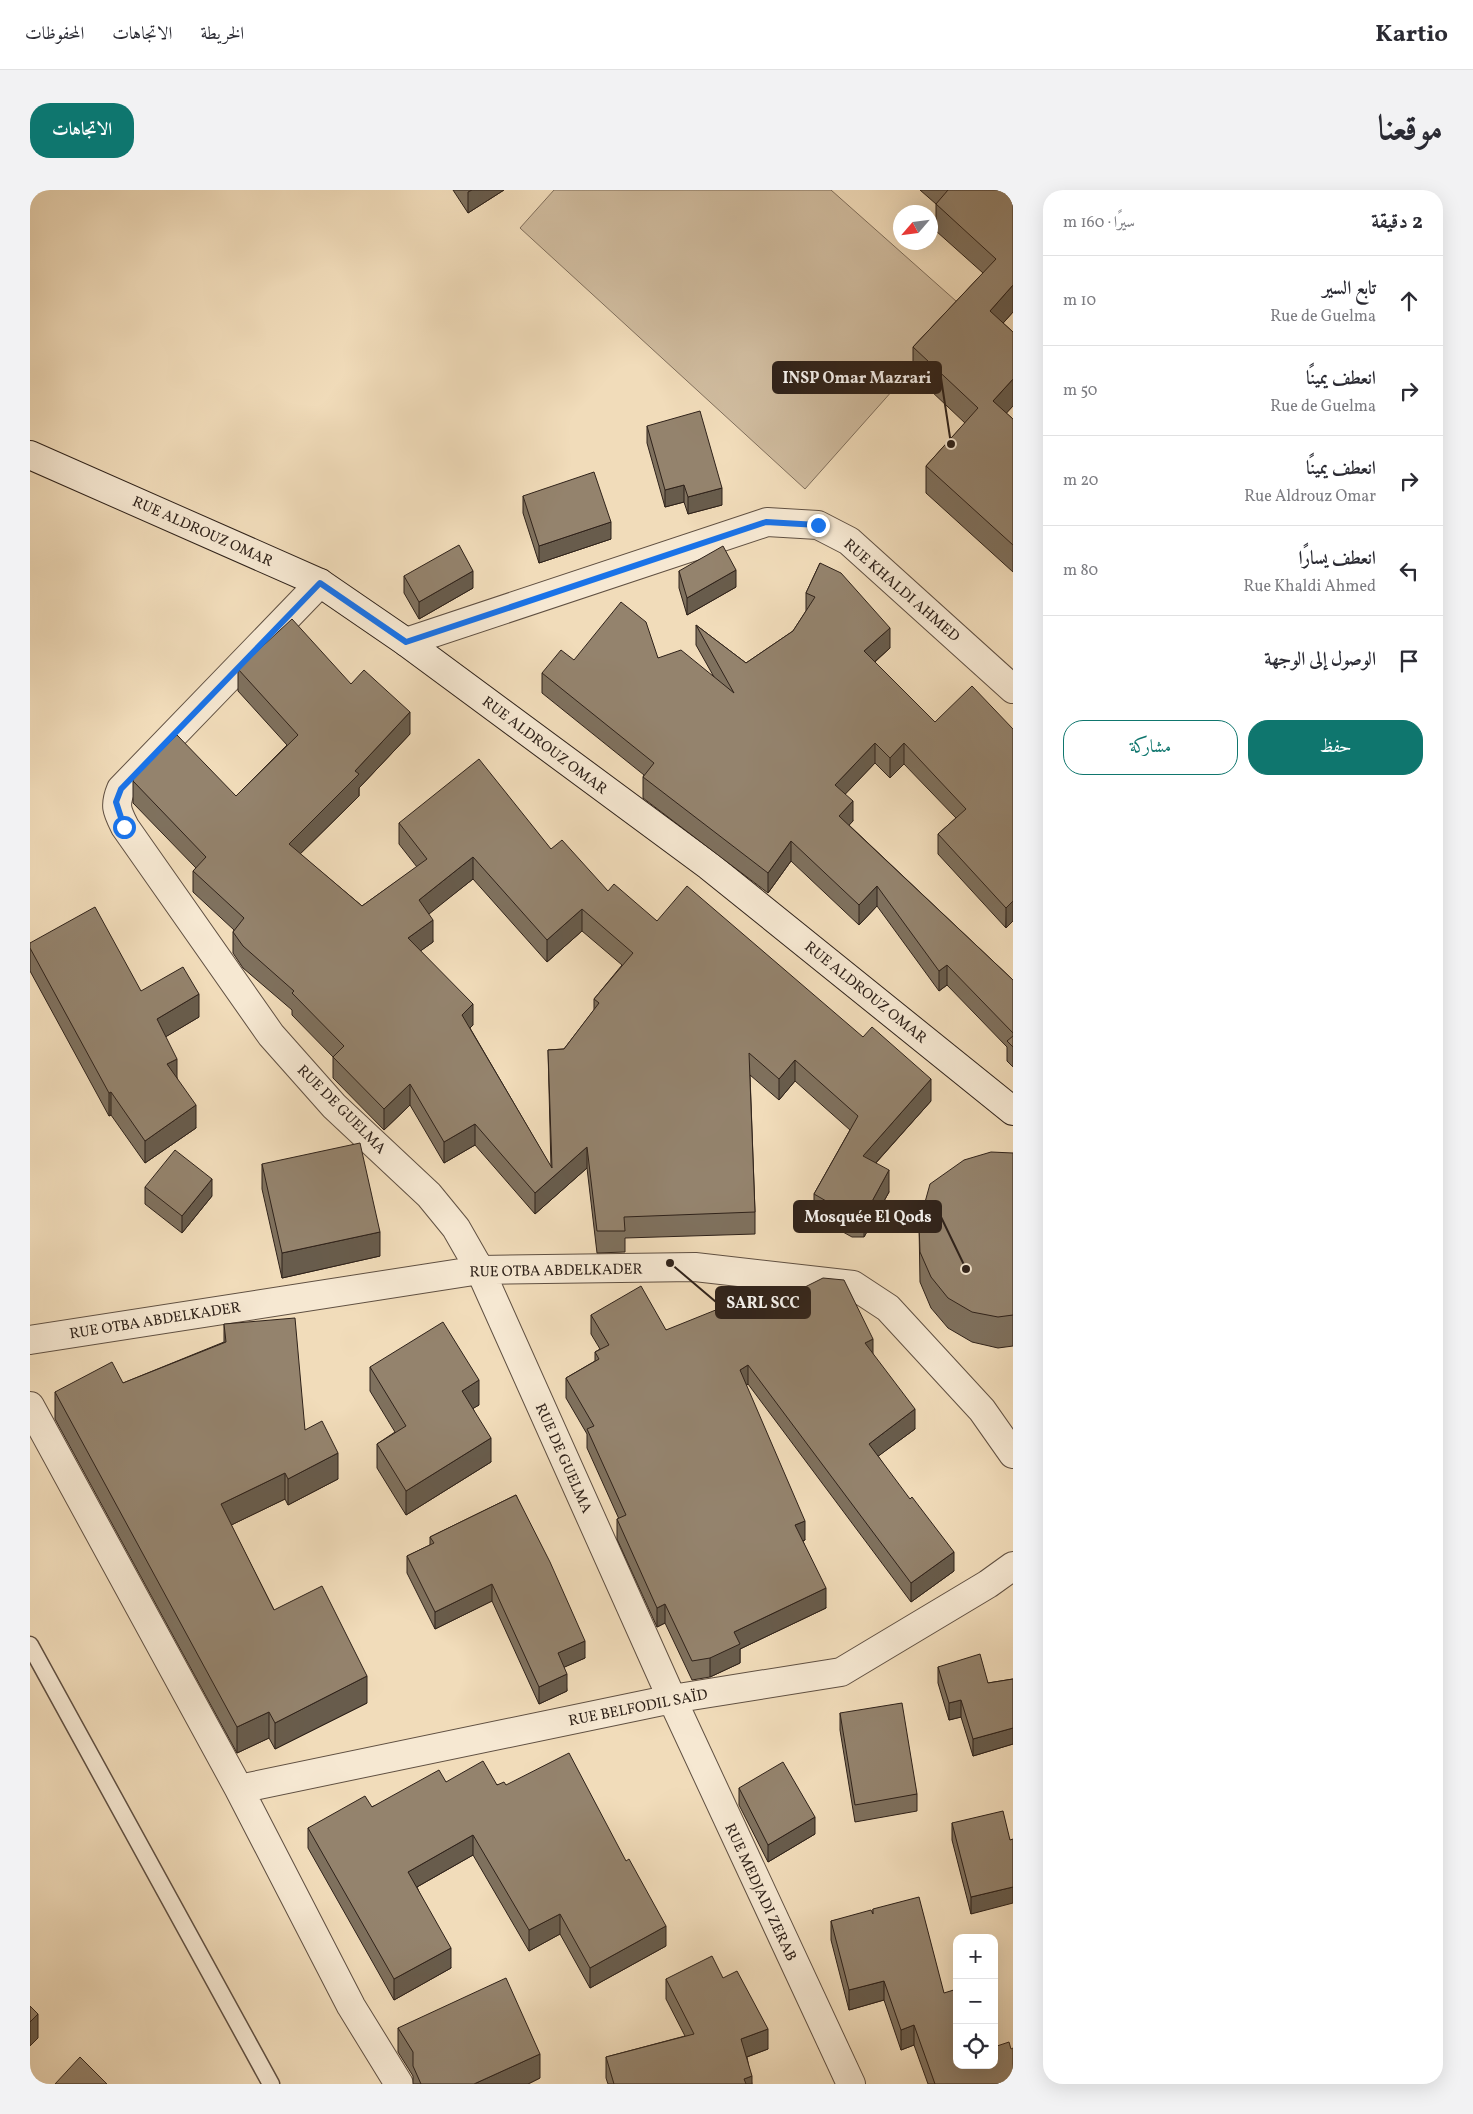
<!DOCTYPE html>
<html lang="ar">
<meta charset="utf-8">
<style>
:root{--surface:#fff;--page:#f2f2f3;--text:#2b2b33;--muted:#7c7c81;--line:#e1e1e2;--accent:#0f766e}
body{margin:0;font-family:Vollkorn,Amiri,serif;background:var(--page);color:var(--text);direction:rtl}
.controls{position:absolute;right:15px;bottom:15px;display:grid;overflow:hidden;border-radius:10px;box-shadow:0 5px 20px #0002}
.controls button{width:45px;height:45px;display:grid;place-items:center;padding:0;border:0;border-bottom:1px solid var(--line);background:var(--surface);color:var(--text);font:25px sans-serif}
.compass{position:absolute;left:863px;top:15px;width:45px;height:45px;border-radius:50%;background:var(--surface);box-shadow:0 5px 20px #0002;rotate:242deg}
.stop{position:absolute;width:15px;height:15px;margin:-11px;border:4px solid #1a73e8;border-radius:50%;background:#fff}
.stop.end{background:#1a73e8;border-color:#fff;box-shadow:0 1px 5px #0008}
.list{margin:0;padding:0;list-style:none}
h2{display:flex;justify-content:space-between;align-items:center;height:65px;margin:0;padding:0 20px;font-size:21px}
h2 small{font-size:16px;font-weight:400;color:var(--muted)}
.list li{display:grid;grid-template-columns:32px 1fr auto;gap:15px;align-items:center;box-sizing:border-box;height:90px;padding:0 20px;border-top:1px solid var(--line)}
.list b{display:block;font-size:19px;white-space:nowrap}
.list p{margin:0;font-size:16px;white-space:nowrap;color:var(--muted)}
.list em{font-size:16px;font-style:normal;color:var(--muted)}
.actions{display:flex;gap:10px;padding:15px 20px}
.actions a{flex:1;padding:11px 0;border:1px solid var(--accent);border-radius:20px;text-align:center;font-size:18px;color:var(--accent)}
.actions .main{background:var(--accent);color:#fff}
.icon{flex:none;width:28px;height:28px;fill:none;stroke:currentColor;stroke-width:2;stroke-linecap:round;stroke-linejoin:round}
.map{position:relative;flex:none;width:983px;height:1894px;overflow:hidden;direction:ltr;border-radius:20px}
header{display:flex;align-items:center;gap:30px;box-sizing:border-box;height:70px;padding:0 25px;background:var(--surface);border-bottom:1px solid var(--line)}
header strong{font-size:24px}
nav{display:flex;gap:28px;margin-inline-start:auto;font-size:18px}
.intro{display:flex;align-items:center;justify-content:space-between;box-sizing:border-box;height:120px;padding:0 30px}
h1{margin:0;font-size:35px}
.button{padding:12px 22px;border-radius:20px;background:var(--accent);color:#fff;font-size:18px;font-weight:700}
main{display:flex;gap:30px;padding:0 30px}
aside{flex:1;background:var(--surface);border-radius:20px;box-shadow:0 5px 20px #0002}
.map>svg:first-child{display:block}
.green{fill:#d0bc9f;stroke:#806f5c}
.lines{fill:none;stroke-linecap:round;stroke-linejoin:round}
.lane-casing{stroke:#605042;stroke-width:19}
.street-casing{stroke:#605042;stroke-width:30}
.secondary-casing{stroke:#2f221a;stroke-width:30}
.lane{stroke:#f6e8d2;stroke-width:16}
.street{stroke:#f6e8d2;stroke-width:28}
.secondary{stroke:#f6e8d2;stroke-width:28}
.wall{fill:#7f715e;stroke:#2f221a;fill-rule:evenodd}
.shaded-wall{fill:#685c4c;stroke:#2f221a}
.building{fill:#94836d;stroke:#2f221a;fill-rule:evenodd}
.route{stroke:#1a73e8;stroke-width:6}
.labels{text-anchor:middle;stroke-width:4.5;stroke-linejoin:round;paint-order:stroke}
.street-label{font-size:15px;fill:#2f221a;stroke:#f6e8d2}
.leader{fill:none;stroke:#2f221a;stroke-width:2}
.callout-dot{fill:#2f221a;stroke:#f6e8d2;stroke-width:2}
.callout{fill:#2f221a;stroke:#2f221a;stroke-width:2}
.callout-label{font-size:16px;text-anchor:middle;font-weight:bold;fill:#fff}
</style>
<header>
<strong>Kartio</strong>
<nav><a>الخريطة</a><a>الاتجاهات</a><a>المحفوظات</a></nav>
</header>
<div class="intro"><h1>موقعنا</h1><a class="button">الاتجاهات</a></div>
<main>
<aside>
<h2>2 دقيقة<small>سيرًا · 160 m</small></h2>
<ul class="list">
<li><svg class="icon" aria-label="ahead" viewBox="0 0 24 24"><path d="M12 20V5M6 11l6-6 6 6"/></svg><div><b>تابع السير</b><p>Rue de Guelma</p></div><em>10 m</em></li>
<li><svg class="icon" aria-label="right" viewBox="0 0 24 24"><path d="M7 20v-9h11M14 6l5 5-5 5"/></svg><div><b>انعطف يمينًا</b><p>Rue de Guelma</p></div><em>50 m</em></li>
<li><svg class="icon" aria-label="right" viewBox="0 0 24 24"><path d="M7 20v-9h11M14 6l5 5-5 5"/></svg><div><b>انعطف يمينًا</b><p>Rue Aldrouz Omar</p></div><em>20 m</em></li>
<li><svg class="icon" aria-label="left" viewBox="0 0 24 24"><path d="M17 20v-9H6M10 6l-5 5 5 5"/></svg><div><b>انعطف يسارًا</b><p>Rue Khaldi Ahmed</p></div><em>80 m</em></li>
<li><svg class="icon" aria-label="arrive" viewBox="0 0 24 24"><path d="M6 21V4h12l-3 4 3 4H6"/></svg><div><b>الوصول إلى الوجهة</b></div></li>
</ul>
<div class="actions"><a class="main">حفظ</a><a>مشاركة</a></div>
</aside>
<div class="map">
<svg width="983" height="1894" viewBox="0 0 983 1894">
<rect width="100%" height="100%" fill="#f1dcba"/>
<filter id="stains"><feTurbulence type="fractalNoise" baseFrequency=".004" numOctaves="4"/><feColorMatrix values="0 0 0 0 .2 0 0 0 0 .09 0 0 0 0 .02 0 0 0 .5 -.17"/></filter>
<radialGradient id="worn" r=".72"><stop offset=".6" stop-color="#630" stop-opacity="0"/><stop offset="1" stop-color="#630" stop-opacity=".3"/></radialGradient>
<path class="green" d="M 524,0 L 801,0 L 935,119 L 775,299 L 490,38 Z"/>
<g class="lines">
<g class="lane-casing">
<path id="lane" d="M 0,1455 L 241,1894"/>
</g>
<g class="street-casing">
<path id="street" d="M 290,393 L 91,599 C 84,616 87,621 95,637 L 241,845 L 304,916 L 399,1005 L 426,1038 L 450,1080 L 642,1509 L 821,1894
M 376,452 L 737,332 L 788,335 L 819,351 L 983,499
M 0,1150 L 450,1080 L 665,1077 L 823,1095 L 858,1118 L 952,1220 L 983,1264
M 0,1216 L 209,1599 L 321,1816 L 369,1894
M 209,1599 L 642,1509 L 811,1482 L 958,1394 L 983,1376"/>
</g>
<g class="secondary-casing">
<path id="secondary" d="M 0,265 L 290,393 L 376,452 L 679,676 L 983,921"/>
</g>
<use href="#lane" class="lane"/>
<use href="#street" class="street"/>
<use href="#secondary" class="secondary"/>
</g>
<path class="wall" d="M 423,0 L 474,0 L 438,23 Z
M 890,0 L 983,0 L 983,122 L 973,133 L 983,142 L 983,216 L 976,223 L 983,229 L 983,382 L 896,303 L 896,276 L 935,233 L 883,184 L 883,157 L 953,83 L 906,41 L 906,14 Z
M 617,236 L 692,315 L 658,324 L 654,312 L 635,317 L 617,253 Z
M 493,306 L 581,349 L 509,373 L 493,323 Z
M 790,373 L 860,458 L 845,472 L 905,532 L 983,539 L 976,738 L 908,664 L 908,644 L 926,628 L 874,574 L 860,588 L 845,573 L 815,604 L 823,631 L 819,635 L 983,790 L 983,877 L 977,871 L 977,857 L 917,795 L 909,801 L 847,716 L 829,735 L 761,671 L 738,703 L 613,608 L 613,587 L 614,585 L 512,503 L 512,483 L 544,470 L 628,468 L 684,487 L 666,455 L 666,435 L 716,473 L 763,441 L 776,421 L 776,403 Z
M 649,381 L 706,397 L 657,425 L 649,398 Z
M 374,386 L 443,398 L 389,429 L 374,403 Z
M 208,479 L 321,494 L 380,544 L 329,598 L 329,606 L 270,664 L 332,716 L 387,677 L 369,654 L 369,633 L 521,659 L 578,701 L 627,731 L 901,911 L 846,973 L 859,1002 L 834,1047 L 822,1047 L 784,1026 L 784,1004 L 820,940 L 765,891 L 749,910 L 720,885 L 725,1022 L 725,1044 L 595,1048 L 595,1062 L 567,1063 L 557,978 L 505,1024 L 445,955 L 414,973 L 380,915 L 354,940 L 303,888 L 303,867 L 262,825 L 262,820 L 213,778 L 203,763 L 203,742 L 204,740 L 163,702 L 163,681 L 166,678 L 103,613 L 103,591 L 206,606 L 257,555 L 208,501 ZM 443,689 L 517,772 L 552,741 L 592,775 L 564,809 L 564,820 L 534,859 L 518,860 L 521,977 L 440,838 L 443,835 L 390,761 L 403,752 L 398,724 Z
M 0,753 L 111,801 L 169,827 L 135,847 L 147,888 L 166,938 L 115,973 L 81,925 L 79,926 L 0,781 Z
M 983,963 L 983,1156 L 968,1158 L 942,1152 L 918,1138 L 901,1118 L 890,1092 L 889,1034 Z
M 232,974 L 350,1066 L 252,1088 L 232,999 Z
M 115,997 L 182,1006 L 152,1043 L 115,1014 Z
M 729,1120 L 843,1164 L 885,1239 L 848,1266 L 924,1381 L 881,1412 L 718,1194 L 716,1196 L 775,1350 L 773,1351 L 796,1418 L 710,1459 L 710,1473 L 680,1487 L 662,1490 L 635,1433 L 627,1437 L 587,1349 L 587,1329 L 589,1329 L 557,1258 L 557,1244 L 536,1208 L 536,1188 L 565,1171 L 565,1162 L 570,1159 L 561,1144 L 561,1125 L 636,1140 Z
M 194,1134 L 275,1240 L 308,1289 L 258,1315 L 255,1309 L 201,1335 L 244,1420 L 337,1513 L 245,1559 L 239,1548 L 207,1563 L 25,1229 L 25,1202 L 93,1193 L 194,1152 Z
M 340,1177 L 449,1215 L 443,1218 L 461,1272 L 376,1325 L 347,1278 L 347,1254 L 365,1242 L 340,1201 Z
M 486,1305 L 555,1468 L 534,1477 L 537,1501 L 509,1514 L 462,1411 L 405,1439 L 377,1383 L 377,1366 L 400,1355 L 400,1347 Z
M 908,1477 L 958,1493 L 983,1489 L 983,1554 L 943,1566 L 931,1527 L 919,1530 L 908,1493 Z
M 810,1523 L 887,1604 L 887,1621 L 825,1632 L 810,1540 Z
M 416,1592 L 476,1595 L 636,1756 L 560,1798 L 530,1744 L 499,1761 L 443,1665 L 387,1697 L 421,1778 L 364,1810 L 278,1658 L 278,1638 Z
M 709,1598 L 785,1644 L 738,1672 L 709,1615 Z
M 922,1633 L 980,1650 L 941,1724 L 922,1650 Z
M 843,1719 L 927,1875 L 983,1894 L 898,1894 L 884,1855 L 871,1860 L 854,1810 L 819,1820 L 801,1750 L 801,1731 L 843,1723 Z
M 693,1788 L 738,1859 L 717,1867 L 722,1894 L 578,1894 L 576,1888 L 576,1867 L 655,1846 L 636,1809 L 636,1789 Z
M 368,1838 L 510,1888 L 498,1894 L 383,1894 L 383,1886 L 368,1862 Z"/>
<path class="shaded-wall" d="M 442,0 L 474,0 L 438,23 L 438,2 Z
M 983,95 L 983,122 L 960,148 L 960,121 Z
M 983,189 L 983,216 L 963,238 L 963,211 Z
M 654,295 L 654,312 L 635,317 L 635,300 Z
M 692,298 L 692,315 L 658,324 L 658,307 Z
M 581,332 L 581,349 L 509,373 L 509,356 Z
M 706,380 L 706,397 L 657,425 L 657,408 Z
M 443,381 L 443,398 L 389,429 L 389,412 Z
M 860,438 L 860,458 L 834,481 L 834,461 Z
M 380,522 L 380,544 L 329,598 L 329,606 L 259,675 L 259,654 L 325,581 Z
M 845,553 L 845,573 L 805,615 L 805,595 Z
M 874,553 L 874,574 L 860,588 L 860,568 Z
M 823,611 L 823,631 L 809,646 L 809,626 Z
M 761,651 L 761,671 L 738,703 L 738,683 Z
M 443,667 L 443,689 L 389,732 L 389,710 Z
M 847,696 L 847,716 L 829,735 L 829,715 Z
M 983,711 L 983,731 L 976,738 L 976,718 Z
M 552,719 L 552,741 L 517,772 L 517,750 Z
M 403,730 L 403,752 L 378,770 L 378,748 Z
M 917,775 L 917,795 L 909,801 L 909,781 Z
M 169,804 L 169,827 L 127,852 L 127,829 Z
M 443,814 L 443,835 L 432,846 L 432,825 Z
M 147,869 L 147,891 L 137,874 Z
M 765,870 L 765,891 L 749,910 L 749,889 Z
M 901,889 L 901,911 L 833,987 L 833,966 Z
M 380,894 L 380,915 L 354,940 L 354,919 Z
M 81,902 L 81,925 L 79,926 L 79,903 Z
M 166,915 L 166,938 L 115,973 L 115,951 Z
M 445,934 L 445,955 L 414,973 L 414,952 Z
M 557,957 L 557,978 L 505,1024 L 505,1003 Z
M 859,980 L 859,1002 L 834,1047 L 834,1026 Z
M 182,989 L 182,1006 L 152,1043 L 152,1026 Z
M 350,1042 L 350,1066 L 252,1088 L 252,1063 Z
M 843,1149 L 843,1169 L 835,1153 Z
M 718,1175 L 718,1194 L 710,1200 L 710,1180 Z
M 449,1190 L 449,1215 L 432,1225 L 432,1201 Z
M 885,1219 L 885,1239 L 839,1273 L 839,1254 Z
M 461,1248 L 461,1272 L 376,1325 L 376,1301 Z
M 308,1263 L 308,1289 L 258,1315 L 258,1289 Z
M 255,1283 L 255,1309 L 191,1340 L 191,1314 Z
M 775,1331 L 775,1350 L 765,1354 L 765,1335 Z
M 924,1362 L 924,1381 L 881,1412 L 881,1393 Z
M 462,1394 L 462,1411 L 405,1439 L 405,1422 Z
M 796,1398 L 796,1418 L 710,1459 L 710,1473 L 680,1487 L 680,1468 L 704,1442 Z
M 635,1414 L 635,1433 L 627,1437 L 627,1418 Z
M 555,1451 L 555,1468 L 528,1480 L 528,1463 Z
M 537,1484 L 537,1501 L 509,1514 L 509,1497 Z
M 337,1486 L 337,1513 L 245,1559 L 245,1533 Z
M 931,1510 L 931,1527 L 919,1530 L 919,1513 Z
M 239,1522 L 239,1548 L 207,1563 L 207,1537 Z
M 983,1538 L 983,1554 L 943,1566 L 943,1549 Z
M 785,1627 L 785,1644 L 738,1672 L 738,1655 Z
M 443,1645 L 443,1665 L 378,1702 L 378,1682 Z
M 983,1697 L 983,1713 L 941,1724 L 941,1707 Z
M 530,1724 L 530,1744 L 499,1761 L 499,1740 Z
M 636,1736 L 636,1756 L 560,1798 L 560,1778 Z
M 421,1758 L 421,1778 L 364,1810 L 364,1789 Z
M 854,1791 L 854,1810 L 819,1820 L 819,1800 Z
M 8,1824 L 8,1848 L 0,1856 L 0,1832 Z
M 884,1835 L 884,1855 L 871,1860 L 871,1840 Z
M 738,1839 L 738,1859 L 711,1869 L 711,1849 Z
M 510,1864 L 510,1888 L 498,1894 L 444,1894 Z
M 722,1886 L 722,1894 L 714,1894 L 714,1889 Z"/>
<path class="building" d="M 918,0 L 983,0 L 983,95 L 960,121 L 983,142 L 983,189 L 963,211 L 983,229 L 983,355 L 896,276 L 948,218 L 883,157 L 966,69 L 906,14 Z
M 670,221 L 692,298 L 658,307 L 654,295 L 635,300 L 617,236 Z
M 564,282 L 581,332 L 509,356 L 493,306 Z
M 429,355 L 443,381 L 389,412 L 374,386 Z
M 693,356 L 706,380 L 657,408 L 649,381 Z
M 790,373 L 811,383 L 860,438 L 834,461 L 905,532 L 942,496 L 983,539 L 983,711 L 976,718 L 908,644 L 936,619 L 874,553 L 860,568 L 845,553 L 805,595 L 823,611 L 809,626 L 983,790 L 983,843 L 917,775 L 909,781 L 847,696 L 829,715 L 761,651 L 738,683 L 613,587 L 624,573 L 512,483 L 531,460 L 544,470 L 591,412 L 616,432 L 628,468 L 651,460 L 704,503 L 666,435 L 716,473 L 763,441 L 785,407 L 776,403 Z
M 262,429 L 321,494 L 334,480 L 380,522 L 325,581 L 329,584 L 259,654 L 332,716 L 397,669 L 369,633 L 449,569 L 521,659 L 532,650 L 578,701 L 584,694 L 627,731 L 657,696 L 833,847 L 842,837 L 901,889 L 833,966 L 859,980 L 834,1026 L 822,1026 L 784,1004 L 828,926 L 765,870 L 749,889 L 719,863 L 725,1022 L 594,1027 L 595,1041 L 567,1041 L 557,957 L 505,1003 L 445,934 L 414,952 L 380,894 L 354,919 L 303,867 L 314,856 L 262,803 L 264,801 L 213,756 L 203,742 L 214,728 L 163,681 L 176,667 L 103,591 L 104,587 L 147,545 L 206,606 L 268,545 L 208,479 ZM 443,667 L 517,750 L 552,719 L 603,763 L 564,809 L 569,813 L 534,859 L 518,860 L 522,978 L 432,825 L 443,814 L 378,748 L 403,730 L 389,710 Z
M 65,717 L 111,801 L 153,777 L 169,804 L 127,829 L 147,869 L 137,874 L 166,915 L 115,951 L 81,902 L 79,903 L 0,758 L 0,753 Z
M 983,846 L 983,857 L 977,851 Z
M 330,953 L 350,1042 L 252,1063 L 232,974 Z
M 145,960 L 182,989 L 152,1026 L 115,997 Z
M 961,962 L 983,963 L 983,1125 L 968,1127 L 942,1122 L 918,1108 L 901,1087 L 890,1062 L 889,1034 L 900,994 L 934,970 Z
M 793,1088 L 814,1090 L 843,1149 L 835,1153 L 885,1219 L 839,1254 L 880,1309 L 882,1307 L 924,1362 L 881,1393 L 718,1175 L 710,1180 L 775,1331 L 765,1335 L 796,1398 L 704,1442 L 710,1454 L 680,1468 L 662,1471 L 635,1414 L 627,1418 L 587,1329 L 596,1325 L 557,1239 L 564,1236 L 536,1188 L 569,1169 L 565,1162 L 579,1155 L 561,1125 L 611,1096 L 636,1140 L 728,1103 L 729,1120 Z
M 265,1128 L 275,1240 L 292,1231 L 308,1263 L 258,1289 L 255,1283 L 191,1314 L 244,1420 L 292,1396 L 337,1486 L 245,1533 L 239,1522 L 207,1537 L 25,1202 L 82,1172 L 93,1193 L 196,1152 L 194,1134 Z
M 413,1132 L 449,1190 L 432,1201 L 461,1248 L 376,1301 L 347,1254 L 376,1236 L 340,1177 Z
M 486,1305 L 520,1372 L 555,1451 L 528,1463 L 537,1484 L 509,1497 L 462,1394 L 405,1422 L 377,1366 L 404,1353 L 400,1347 Z
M 950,1464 L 958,1493 L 983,1489 L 983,1538 L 943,1549 L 931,1510 L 919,1513 L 908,1477 Z
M 872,1513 L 887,1604 L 825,1615 L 810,1523 Z
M 539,1563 L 596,1671 L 599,1669 L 636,1736 L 560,1778 L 530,1724 L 499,1740 L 443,1645 L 378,1682 L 421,1758 L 364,1789 L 278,1638 L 335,1606 L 342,1617 L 409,1580 L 416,1592 L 453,1571 L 467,1595 L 474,1592 L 476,1595 Z
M 753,1572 L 785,1627 L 738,1655 L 709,1598 Z
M 973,1621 L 980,1650 L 983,1649 L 983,1697 L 941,1707 L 922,1633 Z
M 889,1707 L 914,1803 L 927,1799 L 927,1875 L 964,1875 L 964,1857 L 979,1852 L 981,1859 L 983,1858 L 983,1894 L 905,1894 L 884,1835 L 871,1840 L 854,1791 L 819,1800 L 801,1731 L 841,1720 L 843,1724 L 843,1719 Z
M 682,1766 L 693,1788 L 707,1781 L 738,1839 L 711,1849 L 722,1886 L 714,1889 L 716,1894 L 584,1894 L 576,1867 L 664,1844 L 636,1789 Z
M 476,1788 L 510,1864 L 444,1894 L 391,1894 L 383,1876 L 383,1862 L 368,1838 Z
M 0,1816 L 8,1824 L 0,1832 Z
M 50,1867 L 77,1894 L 25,1894 Z"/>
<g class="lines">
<path class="route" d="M 94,637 L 86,612 L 91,599 L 290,393 L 376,452 L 736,332 L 788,335"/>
</g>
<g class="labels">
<g class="street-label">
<text transform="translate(173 341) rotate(24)" y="5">RUE ALDROUZ OMAR</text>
<text transform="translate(872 400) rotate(41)" y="5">RUE KHALDI AHMED</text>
<text transform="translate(515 555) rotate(37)" y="5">RUE ALDROUZ OMAR</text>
<text transform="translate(836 802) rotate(39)" y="5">RUE ALDROUZ OMAR</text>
<text transform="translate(312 919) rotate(45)" y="5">RUE DE GUELMA</text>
<text transform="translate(526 1080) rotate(-1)" y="5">RUE OTBA ABDELKADER</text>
<text transform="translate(125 1130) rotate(-9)" y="5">RUE OTBA ABDELKADER</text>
<text transform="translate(534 1268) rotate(66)" y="5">RUE DE GUELMA</text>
<text transform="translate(608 1517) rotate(-11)" y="5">RUE BELFODIL SAÏD</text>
<text transform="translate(731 1702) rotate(65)" y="5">RUE MEDJADI ZERAB</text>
</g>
</g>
<path class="leader" d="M921 254L911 188M936 1079L911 1027M640 1073L686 1112"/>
<g class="callout-dot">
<circle cx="921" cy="254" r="5"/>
<circle cx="936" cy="1079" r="5"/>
<circle cx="640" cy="1073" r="5"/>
</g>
<g class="callout">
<rect x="743" y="172" width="168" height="31" rx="5"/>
<rect x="764" y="1011" width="147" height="31" rx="5"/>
<rect x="686" y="1097" width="94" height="31" rx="5"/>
</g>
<g class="callout-label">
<text x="827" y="193">INSP Omar Mazrari</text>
<text x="838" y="1032">Mosquée El Qods</text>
<text x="733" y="1118">SARL SCC</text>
</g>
<rect width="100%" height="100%" filter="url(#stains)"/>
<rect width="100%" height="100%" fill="url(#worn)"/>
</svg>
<div class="controls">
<button>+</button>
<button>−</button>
<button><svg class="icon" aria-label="locate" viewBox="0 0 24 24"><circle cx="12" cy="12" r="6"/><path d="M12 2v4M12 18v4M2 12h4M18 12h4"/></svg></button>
</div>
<svg class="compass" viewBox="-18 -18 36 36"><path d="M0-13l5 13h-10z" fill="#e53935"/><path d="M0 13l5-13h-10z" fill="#7c7c81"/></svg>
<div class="stop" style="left:94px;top:637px"></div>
<div class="stop end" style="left:788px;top:335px"></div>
</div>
</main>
